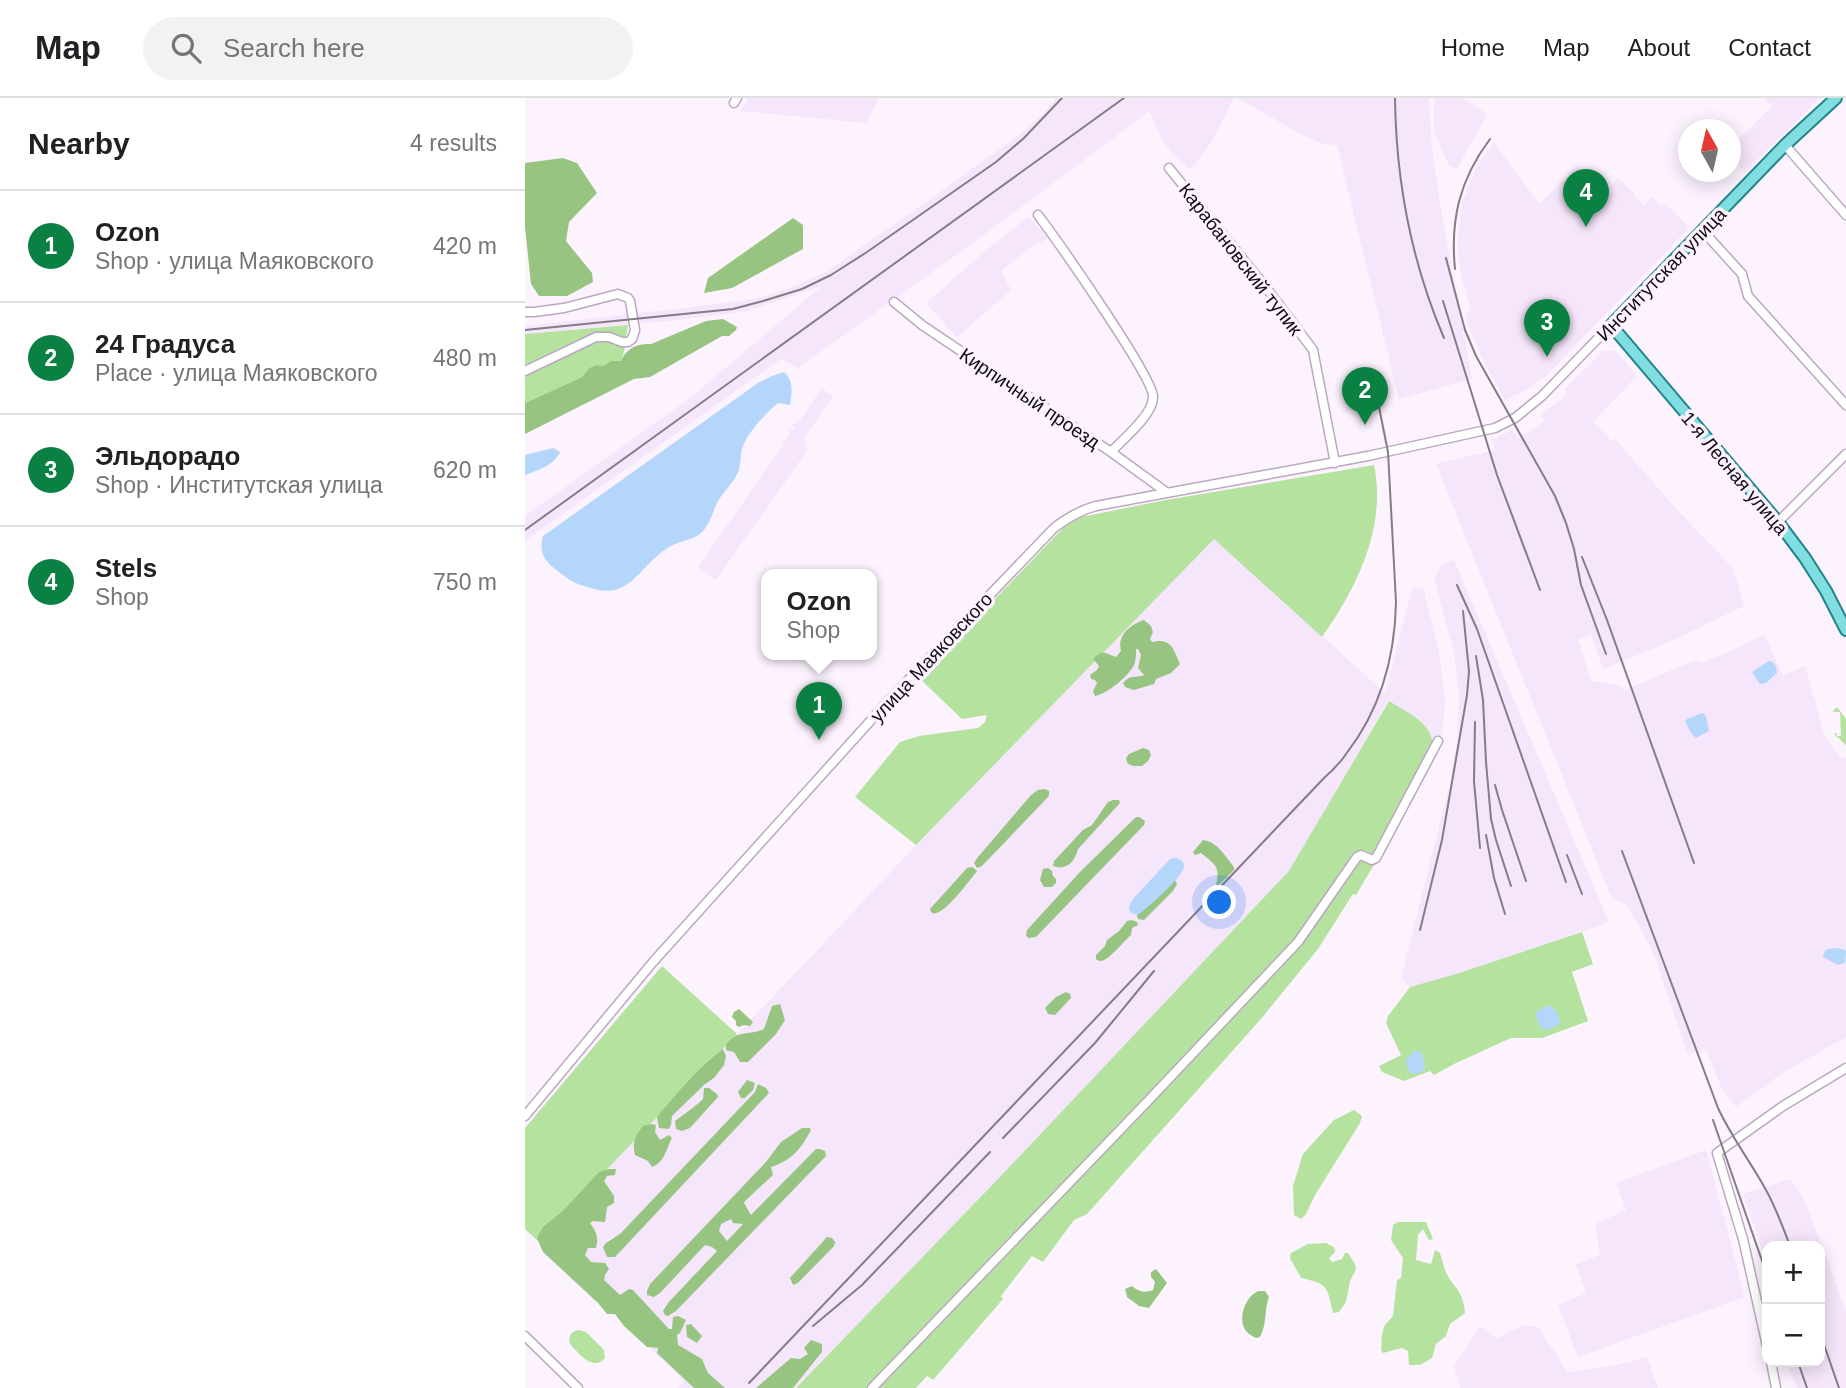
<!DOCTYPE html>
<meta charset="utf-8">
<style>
:root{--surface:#fff;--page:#f2f2f2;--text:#202124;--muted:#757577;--line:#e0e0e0;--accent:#0b8043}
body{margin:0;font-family:Helvetica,sans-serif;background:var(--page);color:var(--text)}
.controls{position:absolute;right:21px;bottom:21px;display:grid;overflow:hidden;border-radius:14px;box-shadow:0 4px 18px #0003}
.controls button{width:63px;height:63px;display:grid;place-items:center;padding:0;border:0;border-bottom:2px solid var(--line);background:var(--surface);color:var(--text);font:35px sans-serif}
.compass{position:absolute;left:1153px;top:21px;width:63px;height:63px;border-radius:50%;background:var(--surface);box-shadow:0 4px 18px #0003;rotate:352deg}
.you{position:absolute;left:695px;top:805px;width:24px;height:24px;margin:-18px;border:5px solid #fff;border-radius:50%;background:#1a73e8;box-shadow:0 0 0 10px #1a73e833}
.badge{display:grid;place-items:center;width:46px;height:46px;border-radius:50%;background:var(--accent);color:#fff;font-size:23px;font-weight:700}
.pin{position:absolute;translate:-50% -58px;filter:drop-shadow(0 2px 4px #0008)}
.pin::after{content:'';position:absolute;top:37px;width:24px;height:21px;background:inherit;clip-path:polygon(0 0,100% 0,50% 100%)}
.popup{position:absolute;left:236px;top:471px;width:116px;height:91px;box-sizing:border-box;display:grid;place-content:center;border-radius:14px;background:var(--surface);filter:drop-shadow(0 2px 5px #0005);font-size:23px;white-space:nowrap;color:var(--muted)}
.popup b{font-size:26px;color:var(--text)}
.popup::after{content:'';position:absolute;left:50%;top:100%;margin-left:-14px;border:14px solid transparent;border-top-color:var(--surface)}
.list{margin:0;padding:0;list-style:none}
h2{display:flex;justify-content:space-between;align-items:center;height:91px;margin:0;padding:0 28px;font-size:30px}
h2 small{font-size:23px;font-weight:400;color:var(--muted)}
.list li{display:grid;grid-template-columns:46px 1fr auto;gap:21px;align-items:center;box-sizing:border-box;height:112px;padding:0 28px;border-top:2px solid var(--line)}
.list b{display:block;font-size:26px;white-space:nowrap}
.list p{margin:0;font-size:23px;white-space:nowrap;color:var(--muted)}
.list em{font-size:23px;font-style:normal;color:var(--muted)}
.icon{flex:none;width:38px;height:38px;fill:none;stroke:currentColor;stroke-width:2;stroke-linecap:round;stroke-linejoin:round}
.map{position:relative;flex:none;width:1321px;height:1290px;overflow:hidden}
header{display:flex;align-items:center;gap:42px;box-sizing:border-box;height:98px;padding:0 35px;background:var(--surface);border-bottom:2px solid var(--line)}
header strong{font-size:33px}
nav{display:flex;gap:38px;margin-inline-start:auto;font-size:24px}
.search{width:490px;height:63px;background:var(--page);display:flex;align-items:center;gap:18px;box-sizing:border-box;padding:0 24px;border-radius:38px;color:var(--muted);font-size:26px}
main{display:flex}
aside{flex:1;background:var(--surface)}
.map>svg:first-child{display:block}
.built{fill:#f6e6fb}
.green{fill:#b5e39f}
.forest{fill:#97c581;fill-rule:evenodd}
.water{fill:#b4d6fb}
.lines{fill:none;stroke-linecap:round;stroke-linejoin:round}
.minor-casing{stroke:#bca7c2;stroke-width:11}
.major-casing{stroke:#23858b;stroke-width:14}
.minor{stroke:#fff;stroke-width:8}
.major{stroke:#80dde0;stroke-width:10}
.rail{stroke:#847c86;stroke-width:2}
.labels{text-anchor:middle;stroke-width:7;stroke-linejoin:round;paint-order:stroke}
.street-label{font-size:19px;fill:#120b14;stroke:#fcf3fe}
</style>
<header>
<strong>Map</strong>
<div class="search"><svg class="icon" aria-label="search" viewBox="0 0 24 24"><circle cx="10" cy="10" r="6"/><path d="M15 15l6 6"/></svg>Search here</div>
<nav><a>Home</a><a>Map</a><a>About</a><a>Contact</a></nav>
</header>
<main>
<aside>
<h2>Nearby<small>4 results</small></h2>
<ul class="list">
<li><span class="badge">1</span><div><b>Ozon</b><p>Shop · улица Маяковского</p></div><em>420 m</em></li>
<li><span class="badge">2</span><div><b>24 Градуса</b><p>Place · улица Маяковского</p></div><em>480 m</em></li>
<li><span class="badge">3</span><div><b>Эльдорадо</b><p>Shop · Институтская улица</p></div><em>620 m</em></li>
<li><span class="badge">4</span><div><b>Stels</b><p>Shop</p></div><em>750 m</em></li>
</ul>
</aside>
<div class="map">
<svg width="1321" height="1290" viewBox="0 0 1321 1290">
<rect width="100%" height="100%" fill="#fcf3fe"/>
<path class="built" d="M 224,0 L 354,0 L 341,25 L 216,13 Z
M 531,0 L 709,0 L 686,45 L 665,72 L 646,54 L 638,43 L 631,29 L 625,13 L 444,148 L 273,270 L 256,261 L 0,443 L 0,418 L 166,299 L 297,188 L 223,213 L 153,222 L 0,236 L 0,228 L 201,205 L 232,200 L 262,191 L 299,175 L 394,109 L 491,39 L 518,16 Z
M 713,0 L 904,0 L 907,50 L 916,111 L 947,281 L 874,301 L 812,47 L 798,46 L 775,36 Z
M 909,0 L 938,0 L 962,16 L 932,71 L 924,67 L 909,34 Z
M 1239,0 L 1295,0 L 1220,74 L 1206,60 L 1206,50 L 1247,8 Z
M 969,44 L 1014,106 L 1052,68 L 1074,91 L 1077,88 L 1082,92 L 1093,80 L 1110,96 L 1109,98 L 1119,107 L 1127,99 L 1136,108 L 1139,105 L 1165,129 L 1021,278 L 1003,291 L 980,302 L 959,264 L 943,227 L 940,217 L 946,212 L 936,177 L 933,156 L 933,138 L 937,104 L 953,66 Z
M 503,119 L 523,140 L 515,146 L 513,144 L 476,173 L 486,192 L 432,239 L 401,205 L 465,149 Z
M 1078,253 L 1090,253 L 1112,278 L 1068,324 L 1087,343 L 1090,341 L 1155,415 L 1208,470 L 1219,508 L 1140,546 L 1078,571 L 1066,536 L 1053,541 L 1066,583 L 1089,586 L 1100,592 L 1170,562 L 1178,565 L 1240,537 L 1258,578 L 1280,567 L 1299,636 L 1315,660 L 1321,659 L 1321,939 L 1256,976 L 1211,1009 L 1197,991 L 1181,951 L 1163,957 L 1128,854 L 1102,807 L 1087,801 L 911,366 L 970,352 L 967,342 L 987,332 L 994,340 L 1020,323 L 1016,317 L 1041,297 L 1040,291 Z
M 297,290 L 308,299 L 279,340 L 282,353 L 191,482 L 173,469 L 259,346 L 257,344 L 259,341 L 261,342 L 265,336 L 263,334 L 265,331 L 268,332 L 270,329 L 267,327 L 269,325 L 272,326 Z
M 689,440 L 860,595 L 887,490 L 898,489 L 914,555 L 919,591 L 920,604 L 917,636 L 908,643 L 907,638 L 899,626 L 863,603 L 765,773 L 473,1081 L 271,1290 L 152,1290 L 159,1283 L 13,1143 L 284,861 L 391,747 Z
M 929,462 L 1084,824 L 931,876 L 885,889 L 876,880 L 925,685 L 932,643 L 934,598 L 929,555 L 909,480 L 915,469 Z
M 1181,1052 L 1220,1199 L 1053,1259 L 1033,1207 L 1061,1195 L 1051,1166 L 1075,1157 L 1070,1126 L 1101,1112 L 1091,1085 Z
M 1265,1081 L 1279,1100 L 1321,1213 L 1321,1290 L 1272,1290 L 1261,1264 L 1295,1264 L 1295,1148 L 1242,1148 L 1242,1166 L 1218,1096 Z
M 999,1227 L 1013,1229 L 1043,1274 L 1088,1268 L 1122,1259 L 1133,1290 L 935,1290 L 929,1268 L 955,1228 L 973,1241 L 978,1237 Z"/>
<path class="green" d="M 103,227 L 99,254 L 96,263 L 79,269 L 71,267 L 64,270 L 57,279 L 0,305 L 0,236 Z
M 849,367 C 862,428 832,490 797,539 L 689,441 L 391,747 L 330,699 L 375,644 L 394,638 L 453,630 L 460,624 L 462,617 L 437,621 L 394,580 L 539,429 L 556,419 L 641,402 Z
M 864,603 C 881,614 909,625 908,649 L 849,754 L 850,765 L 831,797 L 828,796 L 793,851 L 735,922 L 562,1116 L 549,1122 L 518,1164 L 507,1158 L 476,1198 L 478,1201 L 408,1282 L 402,1278 L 391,1290 L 271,1290 L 473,1081 L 764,773 Z
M 1310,610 L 1313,610 L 1321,621 L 1321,647 L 1310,637 L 1309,635 L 1311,635 L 1312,638 L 1316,638 L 1315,614 L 1308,614 Z
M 1057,834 L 1068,866 L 1047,874 L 1063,923 L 1017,940 L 986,940 L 931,965 L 909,977 L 905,973 L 879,983 L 857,974 L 854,968 L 876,957 L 861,925 L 863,918 L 885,889 L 931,876 Z
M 137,868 L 212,936 L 13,1143 L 0,1131 L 0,1030 Z
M 829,1012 L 837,1018 L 835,1025 L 790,1097 L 781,1116 L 776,1121 L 769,1117 L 768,1088 L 778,1056 L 809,1022 Z
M 873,1124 L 901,1124 L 908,1141 L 904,1142 L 898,1131 L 893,1137 L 891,1162 L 906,1166 L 910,1152 L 915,1155 C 917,1161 918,1167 920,1172 C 928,1191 938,1190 940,1215 L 925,1226 L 921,1238 L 911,1246 L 907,1260 L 895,1267 L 884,1267 L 883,1253 L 877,1250 L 858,1255 L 856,1252 L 857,1236 L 860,1227 L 868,1218 L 872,1182 L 876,1180 L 878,1160 L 866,1142 L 868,1127 Z
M 801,1145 L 809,1149 L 810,1154 L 804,1160 L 807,1164 L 817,1161 L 820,1155 L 823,1155 L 830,1166 L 831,1172 L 825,1183 L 821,1204 L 814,1214 L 808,1215 C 802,1189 804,1186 776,1180 L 765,1160 L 766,1155 L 783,1146 Z
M 54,1232 L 61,1234 L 79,1252 L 80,1260 C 68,1274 54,1256 45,1246 C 43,1238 46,1233 54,1232 Z"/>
<path class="forest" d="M 38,60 L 52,65 L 72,95 L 44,124 L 41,143 L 67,175 L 68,184 L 42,198 L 14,198 L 6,186 L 0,129 L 0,65 Z
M 268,120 L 278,127 L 278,151 L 207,190 L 179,195 L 183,180 Z
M 198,221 L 212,229 L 211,232 L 204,238 L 197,238 L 125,279 L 109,281 L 0,336 L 0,305 L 57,279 L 64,270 L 71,267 L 79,268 L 86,263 L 96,263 C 101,250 113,245 126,246 L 181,223 Z
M 619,522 L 626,528 L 628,534 L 625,541 L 627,544 C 646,540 648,550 655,566 L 646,575 L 631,581 L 629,586 L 609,592 L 600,589 L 598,585 C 607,575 610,581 619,577 L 613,570 L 616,557 L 613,551 L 611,551 C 611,557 611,564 608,569 C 601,580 583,595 570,598 L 568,593 L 572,585 L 570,582 L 566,581 L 565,577 L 572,572 L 574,568 L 568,561 C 578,551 579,555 591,559 L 596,553 C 592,538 604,527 619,522 Z
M 618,650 L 624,652 L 626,657 L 623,663 L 617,668 C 609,668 602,669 601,660 L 604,656 Z
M 520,691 L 524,693 L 524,698 L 457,768 L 452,770 L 449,765 L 453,759 L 506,697 L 513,692 Z
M 588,702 L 594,702 L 595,705 L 553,751 C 550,764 541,773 528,768 L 529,763 L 558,732 L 567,727 L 583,704 Z
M 611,719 L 614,719 L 620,723 L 619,727 L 511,839 L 503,840 L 501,837 L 502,832 L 555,774 Z
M 678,742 C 693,744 700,758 709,769 L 709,772 L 693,788 L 691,786 C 696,768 689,766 676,755 L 670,757 L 668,754 Z
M 447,769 L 452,773 C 445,782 421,814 411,815 C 409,816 407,815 406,814 L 405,811 L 442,770 Z
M 523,770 L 527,773 L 528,778 L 531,781 L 531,785 L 527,789 L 519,789 L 515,782 L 518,771 Z
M 650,782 L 652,786 L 648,793 L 619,822 L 613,821 L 612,818 L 617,811 Z
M 607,822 L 612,824 L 613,827 L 607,830 L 606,837 C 600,842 583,863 576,863 C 574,863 572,862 571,861 L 571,857 L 580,848 L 582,842 L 594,833 L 602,823 Z
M 541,894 L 545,896 L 546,900 L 530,917 L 523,916 L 520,910 L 531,899 Z
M 255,906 L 260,922 L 251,936 L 223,964 L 215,964 L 209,954 L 201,952 L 201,947 C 212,931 224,938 239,931 L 247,908 Z
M 214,911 L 228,924 L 225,928 L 219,927 L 214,929 L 211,927 L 211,923 L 207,919 L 209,914 Z
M 198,951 L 201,958 L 199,967 L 189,980 L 180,986 L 147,1018 L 146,1027 L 144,1031 L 134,1030 L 132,1019 C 152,995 173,970 198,951 Z
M 222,982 L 230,985 L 228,992 L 220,1000 L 216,1000 L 213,994 Z
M 233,986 L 241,990 L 244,995 L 90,1159 L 82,1159 L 78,1149 L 81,1145 L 95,1136 L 230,994 Z
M 179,990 L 184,990 L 192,996 L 193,999 L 165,1030 L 157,1033 L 151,1031 L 150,1023 C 160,1015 169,1010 178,1001 Z
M 126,1026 L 131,1027 L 130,1034 L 135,1042 L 144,1037 L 147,1040 C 141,1051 140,1064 127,1069 L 123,1063 L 110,1057 C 107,1044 110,1038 118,1028 Z
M 277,1030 L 285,1030 L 286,1032 C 276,1051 266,1063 246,1069 L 248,1077 L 220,1103 L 219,1105 L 226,1117 L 291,1051 L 295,1051 L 300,1053 L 301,1058 L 151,1213 L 143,1218 L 140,1217 L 138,1213 L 143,1205 L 192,1153 L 187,1149 L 180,1147 L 135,1195 L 129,1199 L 122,1197 L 122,1193 L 125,1186 L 241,1064 L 256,1044 ZM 206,1121 L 208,1125 L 218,1126 L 202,1143 L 194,1133 L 196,1126 Z
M 84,1071 L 91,1071 L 90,1077 L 82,1078 L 79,1083 L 89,1098 L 89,1105 L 82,1109 L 80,1124 L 68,1123 L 65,1125 C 71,1133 74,1139 71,1150 L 63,1150 L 60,1157 L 66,1164 L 80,1165 L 84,1171 L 80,1177 L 79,1182 L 95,1197 L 104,1191 L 108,1192 L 144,1231 L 147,1231 L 148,1219 L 153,1218 L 161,1222 L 155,1235 L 152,1237 L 153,1247 L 177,1261 L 183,1275 L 200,1290 L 169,1290 L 132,1255 L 133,1250 L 122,1249 L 99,1228 L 90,1216 L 82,1216 L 73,1205 L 18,1154 L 12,1140 L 18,1129 L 38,1113 L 74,1074 Z
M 302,1139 L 307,1140 L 310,1144 L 309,1148 L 273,1185 L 268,1187 L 265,1180 Z
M 631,1171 L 642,1185 L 624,1210 L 614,1208 L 602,1199 L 600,1191 L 607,1188 C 614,1194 619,1195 628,1192 L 630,1184 L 626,1179 L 626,1174 Z
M 733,1193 L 740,1193 L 744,1199 C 739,1212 742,1227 735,1239 L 731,1240 C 729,1239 722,1235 721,1233 C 712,1221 720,1199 733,1193 Z
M 166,1226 L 177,1238 L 172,1245 L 162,1239 L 161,1227 Z
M 286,1242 L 297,1246 L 297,1254 L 268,1290 L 231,1290 L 266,1260 L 275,1261 L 283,1256 L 279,1250 Z"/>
<path class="water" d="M 259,274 C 269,283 267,294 265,307 L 253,305 C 241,315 221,336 217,351 C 215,358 216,365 214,372 C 210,383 199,393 193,403 C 188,413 184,429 175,436 C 167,442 150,444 141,451 C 115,468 104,503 66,490 C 58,488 49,485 42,480 C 25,467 12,460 18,438 L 233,285 L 247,278 Z
M 28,350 L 34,353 L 35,355 C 27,368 14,372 0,377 L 0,357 Z
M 1244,563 C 1250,563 1252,570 1252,575 L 1241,585 L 1235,586 L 1227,574 Z
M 1177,615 L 1181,618 L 1184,633 L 1171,640 L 1166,635 L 1160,623 L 1162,621 Z
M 651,760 C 655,762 658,762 659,767 C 660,778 626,806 617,814 L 612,817 L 605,814 L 604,809 L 608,801 L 645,761 Z
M 1314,850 L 1321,853 L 1320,865 L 1313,867 L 1298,859 L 1299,855 L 1302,851 Z
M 1021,908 L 1026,908 C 1031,912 1035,918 1035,926 L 1025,931 L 1020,932 L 1014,927 L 1010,915 Z
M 890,952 L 897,955 L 900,971 L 893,976 L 886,975 L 883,972 L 881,961 Z"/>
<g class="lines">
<g class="minor-casing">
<path id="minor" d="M 209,5 L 212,0
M 1260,47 L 1321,117
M 644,70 L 743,192 L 788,252 L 810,365
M 513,117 C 531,141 629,280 628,299 C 628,317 598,341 586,354
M 1178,133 L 1217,176 L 1223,198 L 1321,307
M 369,204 L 397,227 L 586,354 L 641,394
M 0,214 L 9,214 L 39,210 L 93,196 L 103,200 L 105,203 L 110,232 L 107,241 L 103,244 L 97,244 L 84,239 L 71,239 L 0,273
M 1253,424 L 1321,356
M 0,1018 L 128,864 L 366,600 L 529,430 C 542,420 555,412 571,408 L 843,358 L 970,330 L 990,320 L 1017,298 L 1086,227
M 0,1238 L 53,1290
M 1242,1248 L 1218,1141 L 1192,1055 L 1258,1008 L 1321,970
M 1246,1264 L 1251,1290
M 347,1290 L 621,1005 L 773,844 L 832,759 L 836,757 L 847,762 L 851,760 L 913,643"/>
</g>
<g class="major-casing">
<path id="major" d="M 1311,0 L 1260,47 L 1086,227 L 1253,424 L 1280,460 L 1301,493 L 1321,532"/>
</g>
<use href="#minor" class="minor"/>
<use href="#major" class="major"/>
<path class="rail" d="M 870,0 C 871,83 886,163 919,240
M 921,160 L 940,232 L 951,258 L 1030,398 L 1041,425 L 1049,451 L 1056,487 L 1081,556
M 930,171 C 925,121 935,81 965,41
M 918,203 L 972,377 L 1015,492
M 0,232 L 208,211 L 238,203 L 277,191 L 306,177 L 342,154 L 471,64 L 499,40 L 537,0
M 0,432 L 599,0
M 1057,459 L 1082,522 L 1169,765
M 932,487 L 952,531 L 1041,784
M 951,558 L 958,602 L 961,664 L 966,721 L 971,742 L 986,788
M 950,624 L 949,683 L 955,750
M 970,687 L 977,712 L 1001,783
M 961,737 L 969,780 L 980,816
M 1097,753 L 1193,1010 C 1207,1040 1225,1063 1241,1092 C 1251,1110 1258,1129 1265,1148
M 1042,757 L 1057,796
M 895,832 L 917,742 L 942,597 L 944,573 L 938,513
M 1188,1022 L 1242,1177
M 478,1040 L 570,945 L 629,873
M 288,1228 L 337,1187 L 465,1054
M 1295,1235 L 1314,1290
M 1273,1264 L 1282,1290
M 224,1285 L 799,680 C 807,673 815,665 821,656 C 856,611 870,560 871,504 L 863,354 L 852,299"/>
</g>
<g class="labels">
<g class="street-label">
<text transform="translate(716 161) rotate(52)" y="7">Карабановский тупик</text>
<text transform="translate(1136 176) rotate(-46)" y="7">Институтская улица</text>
<text transform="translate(505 300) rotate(34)" y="7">Кирпичный проезд</text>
<text transform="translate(1210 375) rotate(50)" y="7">1-я Лесная улица</text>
<text transform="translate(406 559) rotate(-47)" y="7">улица Маяковского</text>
</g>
</g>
</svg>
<div class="controls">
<button>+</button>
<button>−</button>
</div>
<svg class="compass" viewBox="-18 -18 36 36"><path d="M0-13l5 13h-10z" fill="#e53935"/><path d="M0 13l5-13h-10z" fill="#757577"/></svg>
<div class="you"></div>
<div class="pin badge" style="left:294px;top:642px">1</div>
<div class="popup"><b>Ozon</b>Shop</div>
<div class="pin badge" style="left:840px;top:327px">2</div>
<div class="pin badge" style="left:1022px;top:259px">3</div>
<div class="pin badge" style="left:1061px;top:129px">4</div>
</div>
</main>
